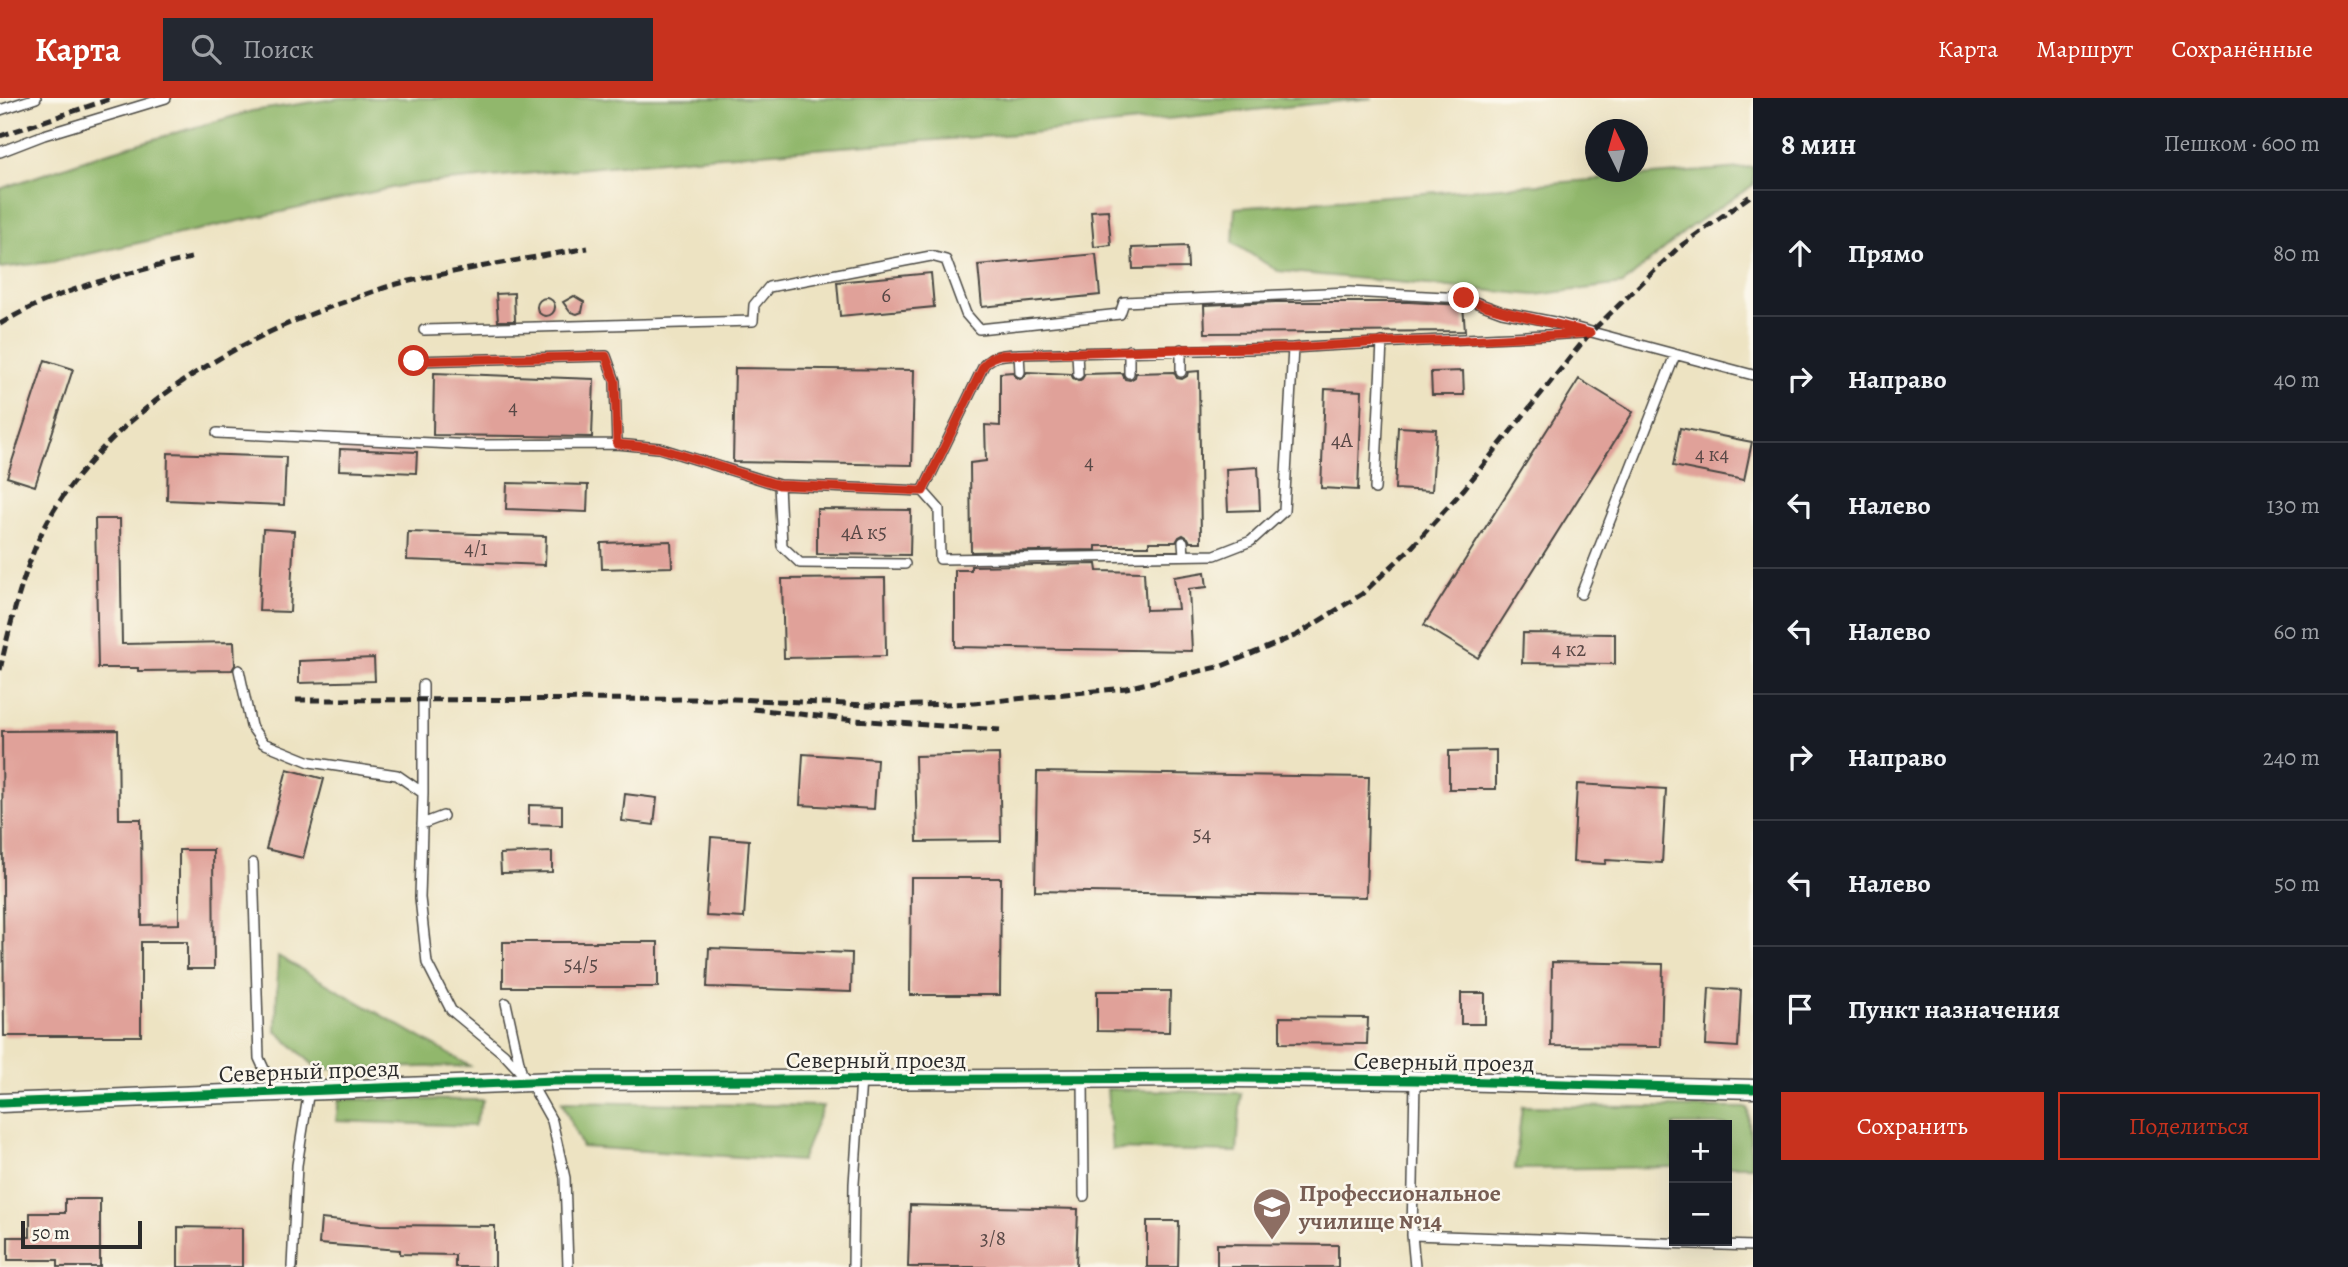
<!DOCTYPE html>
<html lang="ru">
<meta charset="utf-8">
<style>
:root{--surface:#171b24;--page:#242831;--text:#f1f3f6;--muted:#9ea1a6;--line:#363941;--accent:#c8321e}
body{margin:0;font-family:Alegreya,serif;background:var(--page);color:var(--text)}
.controls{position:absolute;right:21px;bottom:21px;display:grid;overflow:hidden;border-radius:0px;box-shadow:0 7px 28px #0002}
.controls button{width:63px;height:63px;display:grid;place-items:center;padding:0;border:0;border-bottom:2px solid var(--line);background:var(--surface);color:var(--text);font:35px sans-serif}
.compass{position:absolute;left:1585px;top:21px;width:63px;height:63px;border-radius:50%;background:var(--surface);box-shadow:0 7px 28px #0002;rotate:355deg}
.scale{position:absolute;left:21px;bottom:18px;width:121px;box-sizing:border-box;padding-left:7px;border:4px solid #2b2b2b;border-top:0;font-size:19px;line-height:24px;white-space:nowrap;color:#2b2b2b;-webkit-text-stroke:5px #fbf7ec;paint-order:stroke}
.stop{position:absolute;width:21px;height:21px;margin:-16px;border:5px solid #c8321e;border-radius:50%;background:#fff}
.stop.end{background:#c8321e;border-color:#fff;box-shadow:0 2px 7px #0008}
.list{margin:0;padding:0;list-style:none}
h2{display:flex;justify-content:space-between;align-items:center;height:91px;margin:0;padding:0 28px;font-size:30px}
h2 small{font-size:23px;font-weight:400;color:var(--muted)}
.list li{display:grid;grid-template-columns:46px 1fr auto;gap:21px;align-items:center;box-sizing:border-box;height:126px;padding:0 28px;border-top:2px solid var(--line)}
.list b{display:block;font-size:26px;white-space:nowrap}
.list em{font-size:23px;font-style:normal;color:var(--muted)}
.actions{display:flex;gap:14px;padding:21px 28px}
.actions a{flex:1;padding:16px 0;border:2px solid var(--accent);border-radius:0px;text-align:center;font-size:24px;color:var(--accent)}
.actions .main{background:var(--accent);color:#fff}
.icon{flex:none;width:38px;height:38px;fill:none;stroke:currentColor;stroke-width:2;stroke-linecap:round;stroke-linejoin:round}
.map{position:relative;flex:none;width:1753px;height:1169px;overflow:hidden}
header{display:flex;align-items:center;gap:42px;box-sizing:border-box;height:98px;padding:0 35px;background:var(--accent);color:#fff}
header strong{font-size:33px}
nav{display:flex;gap:38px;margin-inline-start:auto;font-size:24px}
.search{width:490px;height:63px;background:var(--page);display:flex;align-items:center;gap:18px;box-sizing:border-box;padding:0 24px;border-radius:0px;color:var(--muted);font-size:26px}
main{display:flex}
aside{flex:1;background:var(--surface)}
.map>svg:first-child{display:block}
.forest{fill:#91b76c;stroke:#5e714c;stroke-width:2}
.building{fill:#e0a199}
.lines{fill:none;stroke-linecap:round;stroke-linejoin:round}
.lane-casing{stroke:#484742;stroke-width:12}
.street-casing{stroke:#484742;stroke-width:21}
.lane{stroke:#fff;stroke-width:9}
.street{stroke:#fff;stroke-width:18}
.rail{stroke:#2b2b2b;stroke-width:5;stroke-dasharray:10 5;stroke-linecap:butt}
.cycleway-casing{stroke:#fbf7ec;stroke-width:13}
.cycleway{stroke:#00873e;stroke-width:9}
.route{stroke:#c8321e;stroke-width:9}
.labels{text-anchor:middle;stroke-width:5;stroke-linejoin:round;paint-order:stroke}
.number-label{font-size:21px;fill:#584846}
.street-label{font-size:24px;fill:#2b2b2b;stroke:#fbf7ec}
.education-label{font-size:24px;font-weight:bold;fill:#785e54;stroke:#fbf7ec;text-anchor:start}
</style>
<header>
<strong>Карта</strong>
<div class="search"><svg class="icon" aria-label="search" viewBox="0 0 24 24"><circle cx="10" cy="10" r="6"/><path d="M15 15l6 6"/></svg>Поиск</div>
<nav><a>Карта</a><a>Маршрут</a><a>Сохранённые</a></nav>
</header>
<main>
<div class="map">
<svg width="1753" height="1169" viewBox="0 0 1753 1169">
<rect width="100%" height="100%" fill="#fbf7ec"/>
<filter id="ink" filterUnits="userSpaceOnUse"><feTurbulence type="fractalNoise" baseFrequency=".0143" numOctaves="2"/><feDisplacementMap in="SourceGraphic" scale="14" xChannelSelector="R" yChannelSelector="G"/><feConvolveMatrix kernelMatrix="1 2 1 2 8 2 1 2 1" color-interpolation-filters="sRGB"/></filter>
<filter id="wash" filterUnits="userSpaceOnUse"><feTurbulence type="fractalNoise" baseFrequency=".00686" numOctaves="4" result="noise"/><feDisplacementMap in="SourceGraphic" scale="28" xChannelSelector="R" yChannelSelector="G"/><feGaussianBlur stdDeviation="1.57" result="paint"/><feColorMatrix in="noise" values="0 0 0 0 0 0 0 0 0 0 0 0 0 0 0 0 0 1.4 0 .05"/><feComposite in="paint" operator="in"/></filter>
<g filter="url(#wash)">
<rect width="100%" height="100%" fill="#ede3c2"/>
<path class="forest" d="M 341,0 L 1372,0 L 1031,35 L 694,60 L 405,87 L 51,164 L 0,170 L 0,91 L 102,56 L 252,13 Z
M 1753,69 L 1753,87 L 1690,129 L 1623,186 L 1535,197 L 1278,173 L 1233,145 L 1235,110 Z
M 278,858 L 470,968 L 318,971 L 276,933 Z
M 1107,991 L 1241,995 L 1237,1054 L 1112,1051 Z
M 339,1001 L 483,1002 L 474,1028 L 336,1023 Z
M 562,1004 L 823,1008 L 801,1063 L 582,1049 Z
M 1522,1008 L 1748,1010 L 1752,1068 L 1727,1068 L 1727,1027 L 1674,1027 L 1674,1069 L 1515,1071 Z"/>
<g id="blocks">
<path class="building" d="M 1108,112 L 1111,147 L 1094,149 L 1091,113 Z
M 1187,148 L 1188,170 L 1133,171 L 1132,150 Z
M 1096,156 L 1100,197 L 982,209 L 978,167 Z
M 931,175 L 934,209 L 840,218 L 837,184 Z
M 514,195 L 515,223 L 498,223 L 496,196 Z
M 574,198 L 584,204 L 582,214 L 577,216 L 570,214 L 563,204 Z
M537 209a9 9 0 1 1 18 0a9 9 0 1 1-18 0Z
M 1276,204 L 1409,204 L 1463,207 L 1465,233 L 1205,235 L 1204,207 Z
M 45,262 L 73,271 L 35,388 L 7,379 Z
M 735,270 L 914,272 L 912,367 L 733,364 Z
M 1199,273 L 1201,444 L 1190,444 L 1188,440 L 1183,437 L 1179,439 L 1176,444 L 1149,444 L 1149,448 L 1096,448 L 1096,452 L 971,454 L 970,365 L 986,363 L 985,327 L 1000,328 L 1000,275 L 1013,274 L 1015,278 L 1020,281 L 1024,279 L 1027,274 L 1071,276 L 1073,280 L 1078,283 L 1082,281 L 1085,276 L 1122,275 L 1125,281 L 1130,282 L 1135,279 L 1136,275 L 1174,274 L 1177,280 L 1182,281 L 1187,278 L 1188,274 Z
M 1463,273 L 1464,297 L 1432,297 L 1431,274 Z
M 434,275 L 594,281 L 592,339 L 433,337 Z
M 1579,281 L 1633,314 L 1478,560 L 1424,527 Z
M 1325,291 L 1362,293 L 1358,392 L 1321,390 Z
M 1398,329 L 1436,331 L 1432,393 L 1395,391 Z
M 1680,330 L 1752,344 L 1744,382 L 1673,368 Z
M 340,351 L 417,354 L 416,375 L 339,372 Z
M 168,355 L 286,359 L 284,407 L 167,402 Z
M 1258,369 L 1260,412 L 1228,413 L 1226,371 Z
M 507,385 L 588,387 L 587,414 L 506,411 Z
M 817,411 L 911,412 L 910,457 L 817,456 Z
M 95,421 L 120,421 L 122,546 L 234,544 L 235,567 L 232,572 L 138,573 L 138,570 L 98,570 Z
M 263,431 L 294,433 L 290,514 L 259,513 Z
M 408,434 L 546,438 L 545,467 L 407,462 Z
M 671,443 L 672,469 L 602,471 L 601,445 Z
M 1096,466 L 1097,473 L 1144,474 L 1146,512 L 1178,511 L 1174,479 L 1205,474 L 1207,489 L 1189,491 L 1192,553 L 955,549 L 955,472 L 971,472 L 971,468 Z
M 885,480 L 886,558 L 784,560 L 782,481 Z
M 1523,535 L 1615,536 L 1615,566 L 1522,565 Z
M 374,560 L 375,583 L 299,585 L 299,563 Z
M 118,632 L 119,721 L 141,721 L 142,827 L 179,826 L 179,752 L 213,752 L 214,871 L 187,871 L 187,844 L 141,844 L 141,938 L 4,938 L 2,633 Z
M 1496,652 L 1496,691 L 1449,691 L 1449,653 Z
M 803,656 L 877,661 L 874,711 L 800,707 Z
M 999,656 L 1001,743 L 917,744 L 915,658 Z
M 287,671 L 324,681 L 303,760 L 266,751 Z
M 1037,674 L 1369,679 L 1366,799 L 1035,793 Z
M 1577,686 L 1666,691 L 1662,765 L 1606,762 L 1605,766 L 1573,764 Z
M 625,696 L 657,700 L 654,727 L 622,723 Z
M 529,707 L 562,708 L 562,727 L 529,726 Z
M 711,739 L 749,742 L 744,820 L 706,818 Z
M 552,754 L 552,774 L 501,775 L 500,756 Z
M 911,780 L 1001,780 L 1000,897 L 910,897 Z
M 503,844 L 658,844 L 658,889 L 503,889 Z
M 709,850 L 852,855 L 851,894 L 707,889 Z
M 1552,864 L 1663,866 L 1661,949 L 1551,948 Z
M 1709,890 L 1741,892 L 1738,949 L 1706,947 Z
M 1097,893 L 1170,893 L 1169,934 L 1097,933 Z
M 1461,895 L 1485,895 L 1485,926 L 1461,926 Z
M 1280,919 L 1368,920 L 1367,946 L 1280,945 Z
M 65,1101 L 100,1101 L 100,1169 L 58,1169 L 58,1162 L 8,1162 L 8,1139 L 30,1139 L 30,1115 L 65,1115 Z
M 910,1107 L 1078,1111 L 1076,1169 L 908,1169 Z
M 321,1121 L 381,1127 L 495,1128 L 495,1169 L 455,1169 L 455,1157 L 400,1156 L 400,1152 L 319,1146 Z
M 1147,1123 L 1179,1123 L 1178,1169 L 1147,1169 Z
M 178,1129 L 242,1130 L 242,1169 L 178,1169 Z
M 1217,1146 L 1338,1147 L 1338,1169 L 1217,1169 Z"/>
</g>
</g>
<g filter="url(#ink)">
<use href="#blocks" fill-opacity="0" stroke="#484742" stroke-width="2"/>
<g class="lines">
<g class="lane-casing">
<path id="lane" d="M 0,12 L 36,0
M 0,54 L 44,37 L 166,0
M 424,232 L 753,223 L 754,207 L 769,189 L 931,158 L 946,162 L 966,216 L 979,231 L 1120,216 L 1124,204 L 1349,194 L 1464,200 L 1502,214 L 1554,224 L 1753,277
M 1181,251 L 1181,274
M 1129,252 L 1129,275
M 1077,254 L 1078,276
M 1019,256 L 1020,274
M 414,263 L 606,258 L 615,283 L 617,346
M 217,335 L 475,347 L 617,346 L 659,350 L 779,387
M 1375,391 L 1382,244
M 923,393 L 984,267 C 994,256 1005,257 1019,256 L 1293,250
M 1183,444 L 1184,457
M 905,466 L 800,465 L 782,448 L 779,387 L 923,393 L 939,411 L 940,461 L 1215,457 L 1251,443 L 1284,413 L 1293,250 C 1389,243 1486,241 1582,235
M 1581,496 L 1675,257
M 239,572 L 251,628 L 263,645 L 310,664 L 397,677 L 423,695
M 423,587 L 423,695 L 420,800 L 427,865 L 451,912 L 504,956 L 530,984 L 552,1023 L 565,1080 L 568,1169
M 422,726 L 443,718
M 253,765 L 259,960 L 274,993
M 506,905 L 521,973
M 1083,980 L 1084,1098
M 1415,982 L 1412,1137 L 1753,1148
M 1412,1137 L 1415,1169
M 292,1169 L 297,1067 L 309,992
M 853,1169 L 854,1086 L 861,981"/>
</g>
<g class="street-casing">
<path id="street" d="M 0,1005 L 554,983 L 1236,980 L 1415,982 L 1753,991"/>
</g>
<use href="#lane" class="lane"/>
<use href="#street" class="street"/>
<path class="rail" d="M 0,38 L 113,0
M 0,226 C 62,189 122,177 191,160
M 0,572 C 10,526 27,457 51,417 C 115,311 236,240 350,202 C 367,196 384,189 401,185 C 462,171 525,161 588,150
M 296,602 L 733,601 L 891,608 L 974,605 L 1126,590 L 1222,568 L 1297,537 L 1362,496 L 1411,450 L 1464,391 L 1590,235 L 1678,150 L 1753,96
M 753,611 L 855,622 L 1000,632"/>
<g class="cycleway-casing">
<path id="cycleway" d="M 0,1005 L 554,983 L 1236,980 L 1415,982 L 1753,991"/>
</g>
<use href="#cycleway" class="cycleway"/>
</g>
</g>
<g class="lines" filter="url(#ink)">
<path class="route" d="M 414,263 L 606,258 L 615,283 L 617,346 L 659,350 L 779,387 L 923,393 L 984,267 L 991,260 L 999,257 L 1181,251 L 1293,250 L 1382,244 L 1465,242 L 1590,235 C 1548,222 1504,217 1464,200"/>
</g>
<defs>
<g id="school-pin" transform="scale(2.0125)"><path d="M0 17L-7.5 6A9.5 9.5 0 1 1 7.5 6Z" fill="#8d6e63" stroke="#fbf7ec"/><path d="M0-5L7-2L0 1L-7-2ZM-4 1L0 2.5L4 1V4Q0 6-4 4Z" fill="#fff"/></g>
</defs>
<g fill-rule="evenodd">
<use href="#school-pin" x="1272" y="1109"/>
</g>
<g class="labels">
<g class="number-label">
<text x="886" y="204">6</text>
<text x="513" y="316">4</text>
<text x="1342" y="349">4А</text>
<text x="1712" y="363">4 к4</text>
<text x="1089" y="371">4</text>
<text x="864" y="441">4А к5</text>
<text x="476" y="457">4/1</text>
<text x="1569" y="558">4 к2</text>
<text x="1202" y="743">54</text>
<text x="581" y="873">54/5</text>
<text x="993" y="1147">3/8</text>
</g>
<g class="street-label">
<text x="876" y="970">Северный проезд</text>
<text transform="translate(1444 964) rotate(1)" y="8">Северный проезд</text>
<text transform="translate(309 973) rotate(-2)" y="8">Северный проезд</text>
</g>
<g class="education-label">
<text x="1299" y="1103">Профессиональное<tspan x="1299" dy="28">училище №14</tspan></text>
</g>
</g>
</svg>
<div class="controls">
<button>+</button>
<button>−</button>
</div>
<svg class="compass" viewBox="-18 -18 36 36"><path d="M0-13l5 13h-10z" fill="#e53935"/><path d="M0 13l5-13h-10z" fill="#9ea1a6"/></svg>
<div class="scale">50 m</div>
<div class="stop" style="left:414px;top:263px"></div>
<div class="stop end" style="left:1464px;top:200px"></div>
</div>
<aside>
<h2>8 мин<small>Пешком · 600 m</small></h2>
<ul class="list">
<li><svg class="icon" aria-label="ahead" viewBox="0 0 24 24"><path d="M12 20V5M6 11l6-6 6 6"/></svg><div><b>Прямо</b></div><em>80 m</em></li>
<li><svg class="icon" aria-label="right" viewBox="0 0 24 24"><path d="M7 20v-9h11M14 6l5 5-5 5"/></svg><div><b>Направо</b></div><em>40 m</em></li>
<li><svg class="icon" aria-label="left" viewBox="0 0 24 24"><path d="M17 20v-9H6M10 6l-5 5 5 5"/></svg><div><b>Налево</b></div><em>130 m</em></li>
<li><svg class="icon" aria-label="left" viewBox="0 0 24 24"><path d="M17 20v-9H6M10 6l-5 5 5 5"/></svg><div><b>Налево</b></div><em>60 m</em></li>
<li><svg class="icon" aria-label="right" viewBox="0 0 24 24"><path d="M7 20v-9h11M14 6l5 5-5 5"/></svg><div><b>Направо</b></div><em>240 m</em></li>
<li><svg class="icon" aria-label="left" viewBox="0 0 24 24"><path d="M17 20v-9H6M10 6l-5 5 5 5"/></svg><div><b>Налево</b></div><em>50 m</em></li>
<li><svg class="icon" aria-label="arrive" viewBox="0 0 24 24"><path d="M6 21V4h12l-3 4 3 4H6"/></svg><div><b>Пункт назначения</b></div></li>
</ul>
<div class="actions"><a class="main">Сохранить</a><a>Поделиться</a></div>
</aside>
</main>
